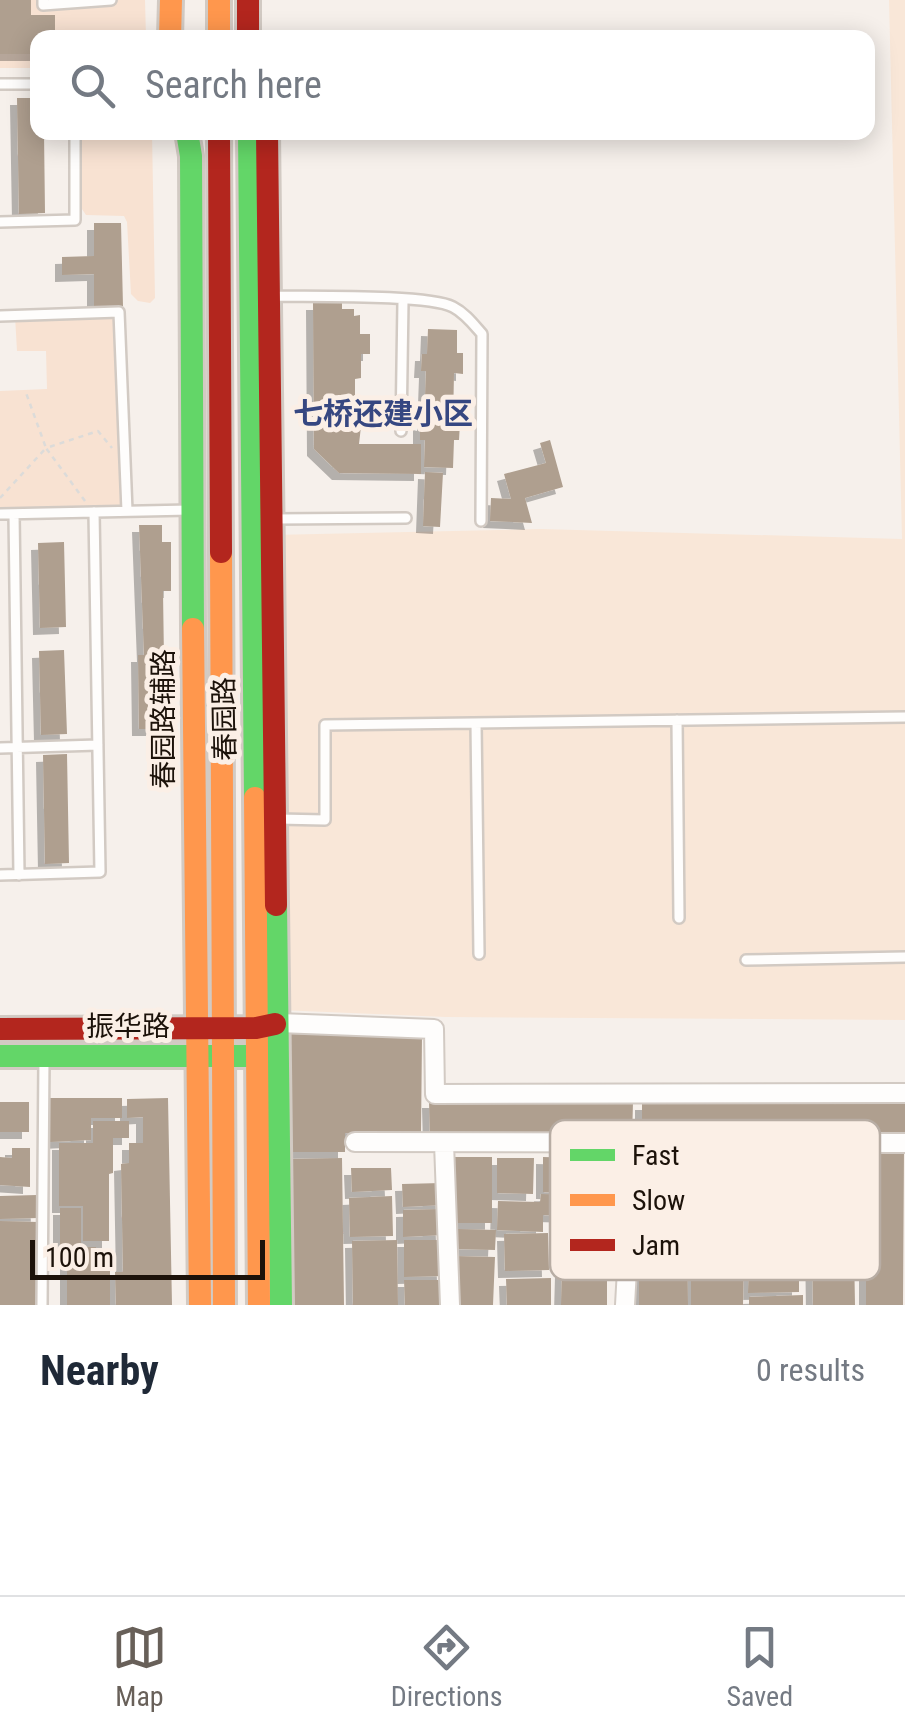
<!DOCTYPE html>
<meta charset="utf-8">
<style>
:root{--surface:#fff;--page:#f2f2f3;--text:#1f2937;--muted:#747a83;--line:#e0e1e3;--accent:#686059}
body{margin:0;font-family:"Roboto Condensed","Noto Sans SC",sans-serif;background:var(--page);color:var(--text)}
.scale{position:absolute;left:30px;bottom:25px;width:235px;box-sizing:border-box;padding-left:10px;border:5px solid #1c120a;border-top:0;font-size:28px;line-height:35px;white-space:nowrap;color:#1c120a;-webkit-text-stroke:8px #fbefe6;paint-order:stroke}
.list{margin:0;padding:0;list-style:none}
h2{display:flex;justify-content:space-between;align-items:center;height:130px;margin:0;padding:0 40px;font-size:42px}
h2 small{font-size:32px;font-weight:400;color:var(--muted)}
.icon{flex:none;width:55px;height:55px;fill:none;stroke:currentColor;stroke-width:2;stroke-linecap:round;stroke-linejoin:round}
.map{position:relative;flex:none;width:905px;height:1305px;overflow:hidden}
.search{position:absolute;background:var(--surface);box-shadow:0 5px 25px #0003;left:30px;right:30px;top:30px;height:110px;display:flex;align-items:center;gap:25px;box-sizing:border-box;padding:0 35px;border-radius:20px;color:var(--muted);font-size:38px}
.sheet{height:290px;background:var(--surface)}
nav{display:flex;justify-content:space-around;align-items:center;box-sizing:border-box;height:140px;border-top:2px solid var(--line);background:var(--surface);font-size:28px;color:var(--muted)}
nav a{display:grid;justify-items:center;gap:5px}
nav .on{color:var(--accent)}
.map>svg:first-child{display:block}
.built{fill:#f9e7d8}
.green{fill:#f8e2d2}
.building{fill:#af9f8f;filter:url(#shadow)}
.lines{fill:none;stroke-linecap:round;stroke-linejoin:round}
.lane-casing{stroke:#d2cac3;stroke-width:14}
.street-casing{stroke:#d2cac3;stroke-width:22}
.fast-casing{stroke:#d2cac3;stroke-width:28}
.slow-casing{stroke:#d2cac3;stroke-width:28}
.jam-casing{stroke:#d2cac3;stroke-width:28}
.path{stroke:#dcdbd9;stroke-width:2.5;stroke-dasharray:5 5;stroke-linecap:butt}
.lane{stroke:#fefdfc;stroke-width:9}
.street{stroke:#fefdfc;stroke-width:18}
.fast{stroke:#63d668;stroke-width:22}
.slow{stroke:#ff974d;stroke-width:22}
.jam{stroke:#b3261e;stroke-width:22}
.labels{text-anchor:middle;stroke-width:10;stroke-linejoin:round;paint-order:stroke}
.street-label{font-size:28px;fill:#1c120a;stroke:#fbefe6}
.neighbourhood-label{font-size:30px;font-weight:bold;fill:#364781;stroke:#fbefe6}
.key{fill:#fbefe6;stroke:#b8ada4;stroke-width:2.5}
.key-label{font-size:28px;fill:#1c120a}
</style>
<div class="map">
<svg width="905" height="1305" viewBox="0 0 905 1305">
<defs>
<filter id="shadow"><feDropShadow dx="-7" dy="7" stdDeviation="0" flood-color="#0004"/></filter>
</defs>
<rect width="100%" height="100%" fill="#f6f0eb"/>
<path class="built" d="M 889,0 L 905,0 L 905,1020 L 446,1017 L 279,1010 L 272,535 L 541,529 L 902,539 Z"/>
<path class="green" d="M 0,0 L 145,0 L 146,37 L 38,38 L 37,68 L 0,68 Z
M 82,133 L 152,133 L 155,298 L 150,303 L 138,301 L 131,294 L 127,222 L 124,216 L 86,215 L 82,209 Z
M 119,312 L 127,511 L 0,514 L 0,391 L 47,389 L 46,351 L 17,351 L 15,316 Z"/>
<path class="building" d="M 0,0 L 31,0 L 31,15 L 55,15 L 55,38 L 38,38 L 38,54 L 0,54 Z
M 17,98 L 38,98 L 38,132 L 44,132 L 45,213 L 19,214 Z
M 94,223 L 121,223 L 123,306 L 94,307 L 94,274 L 62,275 L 62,257 L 94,256 Z
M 313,303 L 342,303 L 342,309 L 354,309 L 354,316 L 360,315 L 360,334 L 370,334 L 370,354 L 361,354 L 361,378 L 355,379 L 355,409 L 363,409 L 359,444 L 421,444 L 421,474 L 339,473 L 314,449 Z
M 428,329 L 457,330 L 457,353 L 463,353 L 463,374 L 454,373 L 453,423 L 460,423 L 459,440 L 454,440 L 453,468 L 424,467 L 425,440 L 420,440 L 420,423 L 424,424 L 426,371 L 421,371 L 422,354 L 427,354 Z
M 550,440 L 563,487 L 525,498 L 532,523 L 490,521 L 491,498 L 511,499 L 504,474 L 546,463 L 540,443 Z
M 425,472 L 443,473 L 440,527 L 423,526 Z
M 139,525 L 162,525 L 162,542 L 171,542 L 171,591 L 163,591 L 165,729 L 139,729 L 138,655 L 144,655 Z
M 64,542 L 66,627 L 40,628 L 38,543 Z
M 64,650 L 67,734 L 41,735 L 39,651 Z
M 67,754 L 69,863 L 45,864 L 43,755 Z
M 288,1034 L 422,1036 L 421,1134 L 345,1133 L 345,1152 L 287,1152 Z
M 50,1098 L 122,1098 L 122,1118 L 91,1118 L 91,1140 L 50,1142 Z
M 168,1098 L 172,1305 L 116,1305 L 115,1272 L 123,1272 L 121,1164 L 129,1163 L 129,1143 L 143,1143 L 143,1117 L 127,1118 L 127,1099 Z
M 429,1101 L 633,1102 L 632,1139 L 430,1138 Z
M 0,1102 L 29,1102 L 29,1132 L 0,1132 Z
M 642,1103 L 905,1104 L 905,1136 L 642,1135 Z
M 93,1121 L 129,1121 L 129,1138 L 113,1138 L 113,1173 L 109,1174 L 109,1241 L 83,1241 L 83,1206 L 59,1206 L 59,1143 L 93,1143 Z
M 12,1148 L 30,1148 L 30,1187 L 0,1185 L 0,1157 L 12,1158 Z
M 866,1149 L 904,1149 L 903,1305 L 866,1305 Z
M 641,1151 L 723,1152 L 723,1200 L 744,1201 L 744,1241 L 687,1240 L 688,1305 L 639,1305 L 639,1191 L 679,1191 L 679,1199 L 687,1199 L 689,1227 L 689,1173 L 680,1173 L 680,1187 L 640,1187 Z
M 455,1157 L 492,1157 L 492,1223 L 455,1223 Z
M 543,1157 L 580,1158 L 580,1193 L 543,1192 Z
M 342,1158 L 344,1305 L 294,1305 L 292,1159 Z
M 497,1158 L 534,1158 L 533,1194 L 497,1193 Z
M 351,1168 L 391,1168 L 392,1190 L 352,1192 Z
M 442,1183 L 443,1205 L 403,1207 L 402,1184 Z
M 541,1194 L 581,1195 L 580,1216 L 543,1215 L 543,1232 L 497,1230 L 498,1201 L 540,1202 Z
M 37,1195 L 38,1218 L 0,1219 L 0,1196 Z
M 392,1196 L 393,1236 L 350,1237 L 349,1198 Z
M 60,1208 L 81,1208 L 81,1247 L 96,1247 L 96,1262 L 110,1262 L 110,1305 L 67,1305 L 67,1251 L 60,1251 Z
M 442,1209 L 443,1235 L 403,1237 L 403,1210 Z
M 802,1213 L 803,1255 L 799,1254 L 799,1292 L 748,1293 L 751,1214 Z
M 0,1221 L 38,1222 L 36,1305 L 0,1305 Z
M 458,1229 L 496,1230 L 495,1250 L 457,1249 Z
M 548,1233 L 549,1270 L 505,1271 L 504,1234 Z
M 848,1234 L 848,1250 L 854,1250 L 855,1305 L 813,1305 L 812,1235 Z
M 397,1240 L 398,1305 L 353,1305 L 352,1241 Z
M 404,1240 L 443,1240 L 444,1276 L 404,1277 Z
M 691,1243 L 744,1244 L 743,1305 L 691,1305 Z
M 456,1256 L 495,1257 L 493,1305 L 455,1305 Z
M 562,1270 L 607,1271 L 607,1305 L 561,1305 Z
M 551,1278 L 551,1305 L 507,1305 L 506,1279 Z
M 404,1280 L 444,1280 L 444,1305 L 405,1305 Z
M 803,1295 L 803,1305 L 749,1305 L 749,1297 Z"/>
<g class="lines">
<g class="lane-casing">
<path id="lane" d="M 43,0 L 43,5 L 111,0
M 0,84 L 38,84
M 0,222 L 75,220 L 75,132
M 272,296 C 308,297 427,294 453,307 C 465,313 474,325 482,334 L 481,521
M 0,316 L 119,312 L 127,511
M 401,431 L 403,301
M 0,514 L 190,510
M 14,514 L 19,875
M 275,519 L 406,518
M 677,720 L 679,918
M 476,723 L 479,954
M 0,748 L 98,745
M 278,819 L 325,820 L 325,725 L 905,717
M 0,875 L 100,872 L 94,512
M 746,960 L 905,957
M 42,1305 L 44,1058"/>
</g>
<g class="street-casing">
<path id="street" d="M 279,1023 L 434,1029 L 435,1094 L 905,1093
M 355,1142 L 905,1143
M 444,1143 L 450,1305
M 625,1305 L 634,1145"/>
</g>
<g class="fast-casing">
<path id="fast" d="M 187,132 L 191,156 L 193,629
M 249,132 L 255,798
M 276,905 L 281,1305
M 0,1056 L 257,1056"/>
</g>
<g class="slow-casing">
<path id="slow" d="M 219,0 L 219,38
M 170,38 L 171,0
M 221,552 L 224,1305
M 193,629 L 200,1305
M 255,798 L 259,1305"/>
</g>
<g class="jam-casing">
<path id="jam" d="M 248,0 L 248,38
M 219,132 L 221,552
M 267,132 L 276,905
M 0,1029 L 256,1028 L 275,1024"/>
</g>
<path class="path" d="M 0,498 L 46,448 L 25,390
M 85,501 L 46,448 L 98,431 L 112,448"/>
<use href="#lane" class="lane"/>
<use href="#street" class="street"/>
<use href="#fast" class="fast"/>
<use href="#slow" class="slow"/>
<use href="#jam" class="jam"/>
</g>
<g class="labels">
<g class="street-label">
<text transform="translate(163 719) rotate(-90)" y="10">春园路辅路</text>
<text transform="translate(224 719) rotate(-91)" y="10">春园路</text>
<text x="128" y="1036">振华路</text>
</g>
<g class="neighbourhood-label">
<text x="383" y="424">七桥还建小区</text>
</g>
</g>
<rect x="550" y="1120" width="330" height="160" rx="15" class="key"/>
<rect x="570" y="1149" width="45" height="12" fill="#63d668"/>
<rect x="570" y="1194" width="45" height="12" fill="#ff974d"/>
<rect x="570" y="1239" width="45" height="12" fill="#b3261e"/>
<g class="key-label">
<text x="632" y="1165">Fast</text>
<text x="632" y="1210">Slow</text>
<text x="632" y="1255">Jam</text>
</g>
</svg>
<div class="scale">100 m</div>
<div class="search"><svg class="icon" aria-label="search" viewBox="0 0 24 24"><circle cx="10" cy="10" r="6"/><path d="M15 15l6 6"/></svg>Search here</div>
</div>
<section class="sheet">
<h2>Nearby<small>0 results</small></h2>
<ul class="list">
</ul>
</section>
<nav>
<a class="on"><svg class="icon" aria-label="map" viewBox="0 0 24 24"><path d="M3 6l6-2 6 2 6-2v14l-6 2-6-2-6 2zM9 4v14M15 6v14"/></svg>Map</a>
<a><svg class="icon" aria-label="directions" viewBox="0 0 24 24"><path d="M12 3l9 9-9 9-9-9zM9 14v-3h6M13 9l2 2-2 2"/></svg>Directions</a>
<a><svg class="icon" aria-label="saved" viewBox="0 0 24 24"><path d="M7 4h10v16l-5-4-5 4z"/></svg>Saved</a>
</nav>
